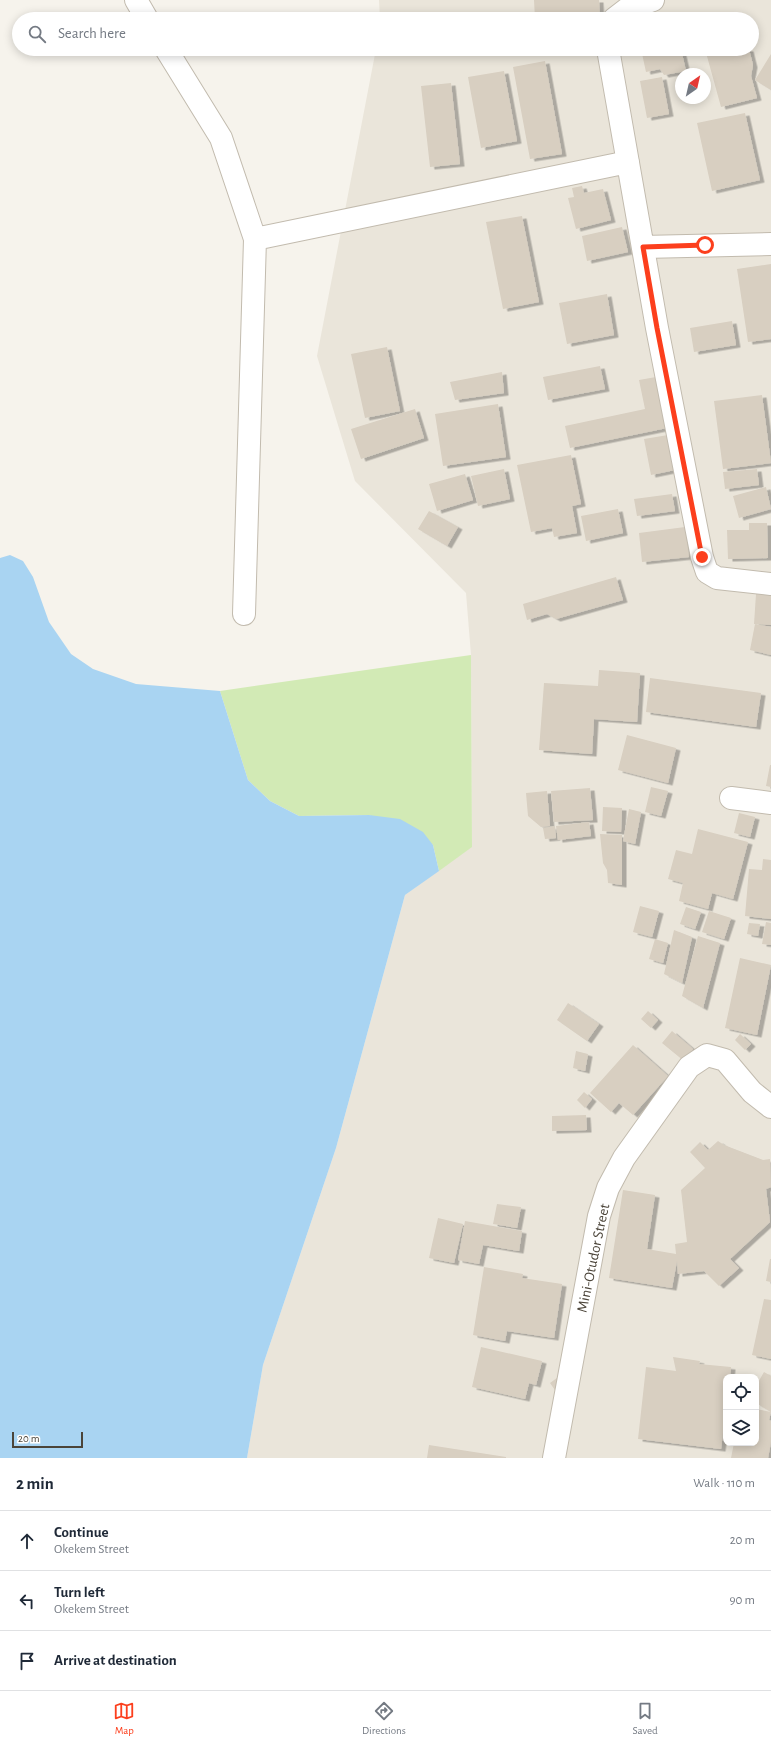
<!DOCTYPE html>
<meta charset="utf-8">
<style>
:root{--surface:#fff;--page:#f2f2f3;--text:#1f2937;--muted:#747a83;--line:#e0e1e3;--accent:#fc3f1d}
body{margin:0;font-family:"Alegreya Sans",sans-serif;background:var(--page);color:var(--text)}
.controls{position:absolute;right:12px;bottom:12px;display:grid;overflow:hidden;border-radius:8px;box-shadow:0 2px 10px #0003}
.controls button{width:36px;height:36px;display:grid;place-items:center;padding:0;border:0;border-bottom:1px solid var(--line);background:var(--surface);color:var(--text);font:20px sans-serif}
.compass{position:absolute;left:675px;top:68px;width:36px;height:36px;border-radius:50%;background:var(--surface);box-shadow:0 2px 10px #0003;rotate:34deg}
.scale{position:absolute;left:12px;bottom:10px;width:71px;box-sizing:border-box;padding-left:4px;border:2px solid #4b4439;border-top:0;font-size:11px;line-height:14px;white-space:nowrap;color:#4b4439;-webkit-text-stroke:3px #fff;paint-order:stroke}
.stop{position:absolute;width:12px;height:12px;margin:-9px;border:3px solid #fc3f1d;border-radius:50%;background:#fff}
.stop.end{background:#fc3f1d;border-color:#fff;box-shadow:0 1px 4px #0008}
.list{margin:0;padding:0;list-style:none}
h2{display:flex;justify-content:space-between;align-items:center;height:52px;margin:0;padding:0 16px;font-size:17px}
h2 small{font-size:13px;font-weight:400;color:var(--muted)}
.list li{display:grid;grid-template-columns:26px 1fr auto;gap:12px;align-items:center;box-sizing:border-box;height:60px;padding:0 16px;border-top:1px solid var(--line)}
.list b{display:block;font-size:15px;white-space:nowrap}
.list p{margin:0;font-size:13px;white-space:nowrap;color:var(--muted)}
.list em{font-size:13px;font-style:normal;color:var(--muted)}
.icon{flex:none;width:22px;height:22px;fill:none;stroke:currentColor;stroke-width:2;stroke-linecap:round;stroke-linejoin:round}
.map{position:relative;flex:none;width:771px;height:1458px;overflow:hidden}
.search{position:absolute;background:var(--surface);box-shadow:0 2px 10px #0003;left:12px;right:12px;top:12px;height:44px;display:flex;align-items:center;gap:10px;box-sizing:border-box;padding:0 14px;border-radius:22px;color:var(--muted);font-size:15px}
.sheet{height:232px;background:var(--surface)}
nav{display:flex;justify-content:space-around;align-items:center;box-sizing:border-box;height:56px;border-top:1px solid var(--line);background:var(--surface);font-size:11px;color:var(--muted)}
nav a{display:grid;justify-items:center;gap:2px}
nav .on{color:var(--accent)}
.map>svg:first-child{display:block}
.residential{fill:#eae5da;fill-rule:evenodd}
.green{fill:#d2eab5}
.water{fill:#a9d4f2}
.building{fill:#d8cfc1;filter:url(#shadow)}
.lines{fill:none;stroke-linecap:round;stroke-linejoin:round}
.minor-casing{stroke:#c2bbae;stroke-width:24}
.minor{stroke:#fff;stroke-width:22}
.route{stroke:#fc3f1d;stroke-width:5}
.labels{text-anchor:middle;stroke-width:4;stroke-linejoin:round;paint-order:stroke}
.street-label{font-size:15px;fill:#4b4439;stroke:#fff}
</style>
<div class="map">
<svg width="771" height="1458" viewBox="0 0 771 1458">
<defs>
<filter id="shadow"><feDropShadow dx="4.5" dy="2.5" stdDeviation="0" flood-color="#0004"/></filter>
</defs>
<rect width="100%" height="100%" fill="#f6f3ec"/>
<path class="residential" d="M 379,0 L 771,0 L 771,1458 L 247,1458 L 263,1365 L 336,1148 L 405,895 L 472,846 L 471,655 L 466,593 L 355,481 L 317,356 L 376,49 L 752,49 L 752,19 L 380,19 ZM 681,74 L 705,74 L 705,98 L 681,98 ZM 726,1377 L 756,1377 L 756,1443 L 726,1443 Z"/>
<path class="green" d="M 471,655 L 472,847 L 439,871 L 433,845 L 369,815 L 299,816 L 270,801 L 248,780 L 220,691 Z"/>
<path class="water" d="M 10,555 L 23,561 L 33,577 L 49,622 L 71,654 L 93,669 L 136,684 L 220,691 L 248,780 L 270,801 L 299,816 L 369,815 L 400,819 L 423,832 L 433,845 L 439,871 L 405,895 L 336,1148 L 263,1365 L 247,1458 L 0,1458 L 0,558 Z"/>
<path class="building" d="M 534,0 L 599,0 L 600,19 L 535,19 Z
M 641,49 L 681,49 L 686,71 L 664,75 L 660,69 L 646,72 Z
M 705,49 L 749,49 L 753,65 L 751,76 L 757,98 L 721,107 Z
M 771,54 L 771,90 L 755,80 Z
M 545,61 L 562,154 L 530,159 L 513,67 Z
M 504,71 L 517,141 L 481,148 L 468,77 Z
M 662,77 L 669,114 L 647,118 L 640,81 Z
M 451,83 L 460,164 L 430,167 L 421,86 Z
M 745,113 L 760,180 L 712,191 L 697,123 Z
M 582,186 L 584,193 L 603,189 L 611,220 L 576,229 L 568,198 L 574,197 L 572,188 Z
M 522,216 L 539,302 L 503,309 L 486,222 Z
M 622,227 L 628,252 L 587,261 L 582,236 Z
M 771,264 L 771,339 L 748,342 L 737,269 Z
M 607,294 L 614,335 L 567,344 L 559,303 Z
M 732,321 L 736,345 L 694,352 L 690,328 Z
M 387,347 L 400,411 L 365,418 L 351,354 Z
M 600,366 L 605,389 L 548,400 L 543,377 Z
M 502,372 L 504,393 L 455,400 L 450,382 Z
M 656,377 L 667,428 L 570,448 L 565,426 L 645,409 L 639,380 Z
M 762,395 L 771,463 L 723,469 L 714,401 Z
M 498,404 L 506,457 L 443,466 L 435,414 Z
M 415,409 L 424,438 L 361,459 L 351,429 Z
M 668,435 L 675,470 L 651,475 L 644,439 Z
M 571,455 L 581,504 L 572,506 L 577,533 L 554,537 L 552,528 L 531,532 L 517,465 Z
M 504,469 L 510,499 L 478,506 L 471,476 Z
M 757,469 L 759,485 L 725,489 L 723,472 Z
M 465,474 L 473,500 L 437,511 L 429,484 Z
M 766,487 L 771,509 L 739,518 L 733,496 Z
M 672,494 L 675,511 L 637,516 L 634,499 Z
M 618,509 L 623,533 L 586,541 L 581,516 Z
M 429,511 L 458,527 L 447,546 L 418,529 Z
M 749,523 L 767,523 L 768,558 L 728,559 L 727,530 L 749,530 Z
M 685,527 L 689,557 L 642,562 L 639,533 Z
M 616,577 L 623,600 L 556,619 L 547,614 L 527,620 L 523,604 Z
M 756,594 L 771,595 L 771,625 L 754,624 Z
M 755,624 L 771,627 L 771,655 L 750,650 Z
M 599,670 L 640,673 L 637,722 L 594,719 L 592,754 L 539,750 L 544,683 L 598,686 Z
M 650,678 L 761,693 L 756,727 L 646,712 Z
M 627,735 L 676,748 L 668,783 L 618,770 Z
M 770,765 L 771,765 L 771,787 L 766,786 Z
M 651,787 L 668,791 L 661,816 L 645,812 Z
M 590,788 L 593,820 L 554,822 L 551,791 Z
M 547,791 L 550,826 L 541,827 L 528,816 L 526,793 Z
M 603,807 L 622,808 L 621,832 L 602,831 Z
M 629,809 L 641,812 L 635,844 L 623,841 Z
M 739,813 L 755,817 L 750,837 L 734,833 Z
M 589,822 L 591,836 L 558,840 L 556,826 Z
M 555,826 L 556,838 L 545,839 L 543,828 Z
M 698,829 L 748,842 L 733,899 L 712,893 L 708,909 L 679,901 L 683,883 L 668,879 L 676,850 L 692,854 Z
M 600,834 L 622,835 L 622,885 L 608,883 L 607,870 L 603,863 Z
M 763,859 L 771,860 L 771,919 L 745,916 L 749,869 L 762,870 Z
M 640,906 L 659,911 L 652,937 L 633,932 Z
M 686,907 L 701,912 L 695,929 L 680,924 Z
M 709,911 L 731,918 L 724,939 L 702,932 Z
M 766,922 L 771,923 L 771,945 L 762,944 Z
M 749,923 L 760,924 L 758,936 L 747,934 Z
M 674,930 L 692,937 L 682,983 L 664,974 Z
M 698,936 L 720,943 L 703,1008 L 682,996 Z
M 655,939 L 668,943 L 663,963 L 649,959 Z
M 740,958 L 771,965 L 757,1035 L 725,1028 Z
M 568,1003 L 599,1024 L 587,1041 L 557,1020 Z
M 648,1011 L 658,1020 L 651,1028 L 641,1019 Z
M 672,1031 L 693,1049 L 684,1061 L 662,1043 Z
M 740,1034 L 751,1044 L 745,1050 L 735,1040 Z
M 633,1045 L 668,1076 L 633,1115 L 619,1103 L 611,1112 L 590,1093 Z
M 576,1051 L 588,1054 L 585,1071 L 573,1068 Z
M 584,1092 L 592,1099 L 585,1108 L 577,1100 Z
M 586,1115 L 587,1130 L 552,1131 L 552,1116 Z
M 718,1141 L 724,1145 L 763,1160 L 770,1159 L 771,1187 L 766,1189 L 770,1222 L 730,1259 L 739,1268 L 719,1286 L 704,1271 L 678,1274 L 677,1261 L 672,1288 L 609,1278 L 623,1190 L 655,1195 L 647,1249 L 676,1254 L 675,1244 L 687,1242 L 681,1190 L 705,1168 L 690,1152 L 700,1142 L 708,1150 Z
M 497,1204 L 521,1207 L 517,1228 L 493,1224 Z
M 438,1218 L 463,1224 L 454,1263 L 429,1258 Z
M 465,1221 L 522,1231 L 519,1251 L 483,1245 L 479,1264 L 458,1260 Z
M 770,1259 L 771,1259 L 771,1282 L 766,1281 Z
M 484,1267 L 523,1274 L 522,1278 L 562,1284 L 554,1338 L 507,1331 L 505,1341 L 473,1335 Z
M 764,1299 L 771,1300 L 771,1359 L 752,1355 Z
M 481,1347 L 542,1361 L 536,1385 L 529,1383 L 525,1399 L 472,1387 Z
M 673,1357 L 700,1361 L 699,1364 L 731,1367 L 730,1377 L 726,1377 L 726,1409 L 721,1449 L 638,1439 L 646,1367 L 676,1371 Z
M 764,1372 L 771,1376 L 771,1412 L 756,1403 L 756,1386 Z
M 561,1375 L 557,1393 L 550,1383 Z
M 756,1409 L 771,1412 L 769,1420 L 771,1421 L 771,1442 L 768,1458 L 731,1458 L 734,1443 L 756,1443 Z
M 429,1445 L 506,1457 L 506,1458 L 427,1458 Z"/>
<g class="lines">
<g class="minor-casing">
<path id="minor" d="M 136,0 L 147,19
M 614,19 L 627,9 L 653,0
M 166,49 L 221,138 L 255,239 L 244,614
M 608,49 L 657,328 L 702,557 L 707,572 L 717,578 L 771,584
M 255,239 L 628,162
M 643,247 L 771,244
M 731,798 L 771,803
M 554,1458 L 599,1216 L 608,1188 L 624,1158 L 689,1067 L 707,1055 L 725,1060 L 752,1092 L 771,1107"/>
</g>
<use href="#minor" class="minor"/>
</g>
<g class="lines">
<path class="route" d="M 702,557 L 657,328 L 643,247 L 705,245"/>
</g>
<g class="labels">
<g class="street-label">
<text transform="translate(593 1258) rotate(-78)" y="5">Mini-Otudor Street</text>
</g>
</g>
</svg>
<div class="controls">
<button><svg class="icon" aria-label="locate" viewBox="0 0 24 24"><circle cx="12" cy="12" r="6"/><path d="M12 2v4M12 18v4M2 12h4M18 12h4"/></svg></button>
<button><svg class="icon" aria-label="layers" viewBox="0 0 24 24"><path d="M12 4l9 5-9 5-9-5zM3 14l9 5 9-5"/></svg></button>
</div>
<svg class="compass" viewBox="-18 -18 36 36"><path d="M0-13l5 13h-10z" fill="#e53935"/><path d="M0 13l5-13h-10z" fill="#747a83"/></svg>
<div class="scale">20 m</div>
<div class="stop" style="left:705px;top:245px"></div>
<div class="stop end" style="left:702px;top:557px"></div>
<div class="search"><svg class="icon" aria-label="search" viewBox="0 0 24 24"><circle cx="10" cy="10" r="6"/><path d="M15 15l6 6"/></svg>Search here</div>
</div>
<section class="sheet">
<h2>2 min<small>Walk · 110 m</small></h2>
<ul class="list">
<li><svg class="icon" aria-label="ahead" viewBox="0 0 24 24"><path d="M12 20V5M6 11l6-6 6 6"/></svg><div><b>Continue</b><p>Okekem Street</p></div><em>20 m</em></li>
<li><svg class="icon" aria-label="left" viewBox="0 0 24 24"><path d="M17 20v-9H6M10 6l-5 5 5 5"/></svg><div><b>Turn left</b><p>Okekem Street</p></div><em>90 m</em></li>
<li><svg class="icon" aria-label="arrive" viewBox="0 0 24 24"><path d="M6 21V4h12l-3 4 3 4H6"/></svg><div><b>Arrive at destination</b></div></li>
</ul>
</section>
<nav>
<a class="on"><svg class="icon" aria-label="map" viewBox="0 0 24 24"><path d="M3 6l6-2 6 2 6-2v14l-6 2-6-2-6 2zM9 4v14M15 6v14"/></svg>Map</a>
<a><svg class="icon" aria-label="directions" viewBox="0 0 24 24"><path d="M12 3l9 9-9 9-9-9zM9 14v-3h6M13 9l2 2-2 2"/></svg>Directions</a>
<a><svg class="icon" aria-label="saved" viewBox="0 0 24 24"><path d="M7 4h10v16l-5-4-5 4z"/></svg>Saved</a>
</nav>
